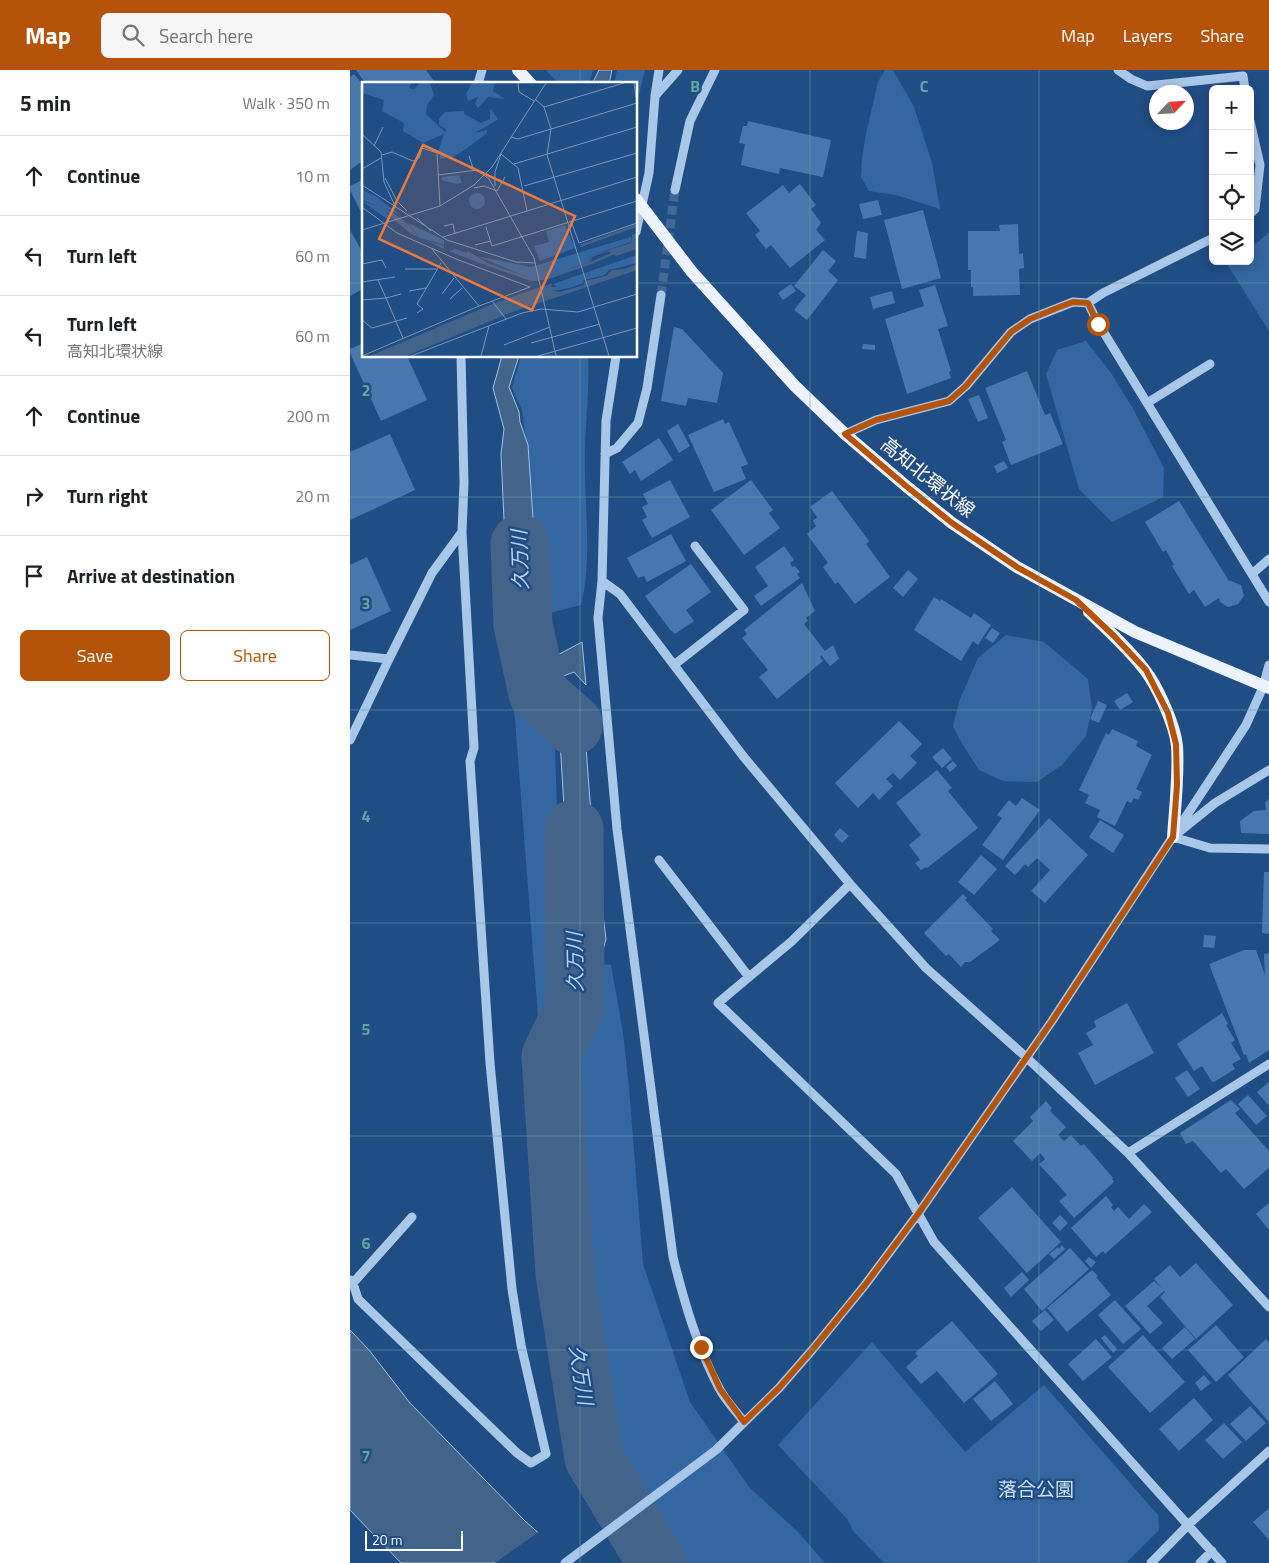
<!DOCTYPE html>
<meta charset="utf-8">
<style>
:root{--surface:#fff;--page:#f6f6f6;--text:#202124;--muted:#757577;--line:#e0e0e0;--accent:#b45309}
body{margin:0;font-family:"Titillium Web","Noto Sans JP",sans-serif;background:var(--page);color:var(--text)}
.controls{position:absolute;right:15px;top:15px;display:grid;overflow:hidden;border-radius:8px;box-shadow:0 2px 12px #0003}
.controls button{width:45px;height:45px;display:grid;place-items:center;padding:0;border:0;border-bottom:1px solid var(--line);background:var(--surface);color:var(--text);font:25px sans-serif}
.compass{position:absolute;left:799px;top:15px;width:45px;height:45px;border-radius:50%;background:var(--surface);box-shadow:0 2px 12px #0003;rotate:65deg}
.scale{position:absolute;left:15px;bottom:12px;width:98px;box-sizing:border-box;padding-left:5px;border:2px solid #fff;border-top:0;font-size:14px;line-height:18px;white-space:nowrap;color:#fff;-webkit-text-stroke:4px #214d85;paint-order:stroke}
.stop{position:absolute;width:15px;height:15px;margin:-11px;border:4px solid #b45309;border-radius:50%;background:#fff}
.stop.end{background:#b45309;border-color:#fff;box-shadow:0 1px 5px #0008}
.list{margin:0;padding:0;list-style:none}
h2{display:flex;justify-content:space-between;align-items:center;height:65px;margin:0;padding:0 20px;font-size:21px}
h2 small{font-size:16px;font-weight:400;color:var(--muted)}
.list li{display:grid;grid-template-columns:32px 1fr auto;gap:15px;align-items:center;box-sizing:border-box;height:80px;padding:0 20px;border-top:1px solid var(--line)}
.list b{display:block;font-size:19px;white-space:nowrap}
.list p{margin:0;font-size:16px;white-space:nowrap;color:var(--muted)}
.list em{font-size:16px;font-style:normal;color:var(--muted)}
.actions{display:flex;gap:10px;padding:15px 20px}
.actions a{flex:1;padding:11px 0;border:1px solid var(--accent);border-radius:8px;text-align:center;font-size:18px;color:var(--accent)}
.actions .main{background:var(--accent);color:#fff}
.icon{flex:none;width:28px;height:28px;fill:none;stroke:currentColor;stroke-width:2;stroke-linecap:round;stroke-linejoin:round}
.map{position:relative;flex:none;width:919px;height:1493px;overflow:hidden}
header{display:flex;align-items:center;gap:30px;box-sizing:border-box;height:70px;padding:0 25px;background:var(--accent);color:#fff}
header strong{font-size:24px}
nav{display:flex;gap:28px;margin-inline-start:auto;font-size:18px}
.search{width:350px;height:45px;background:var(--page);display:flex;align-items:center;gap:12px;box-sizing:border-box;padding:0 18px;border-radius:8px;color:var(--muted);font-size:19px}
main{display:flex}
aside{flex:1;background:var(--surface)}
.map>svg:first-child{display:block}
.green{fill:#3467a2}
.water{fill:#43638b;stroke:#9dc2eb}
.pier{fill:#214d85}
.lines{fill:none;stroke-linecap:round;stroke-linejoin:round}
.river{stroke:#43638b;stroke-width:59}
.building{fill:#4977ad}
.minor-tunnel{stroke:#426897;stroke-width:9;stroke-dasharray:9 4.5;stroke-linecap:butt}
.minor{stroke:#a9c7e9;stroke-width:9}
.major{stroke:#edf3fe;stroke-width:12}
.route{stroke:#b45309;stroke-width:6}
.grid{fill:none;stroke:#63a6a1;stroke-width:1;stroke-opacity:0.55}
.labels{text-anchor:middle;stroke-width:5;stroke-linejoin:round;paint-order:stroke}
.street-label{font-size:19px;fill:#fff;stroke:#214d85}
.park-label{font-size:19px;fill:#cde1f7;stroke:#214d85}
.water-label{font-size:20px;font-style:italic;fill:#b5d1f1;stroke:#214d85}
.inset-river{fill:none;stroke:#43638b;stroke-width:2.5}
.inset-road{fill:none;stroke:#7a94b6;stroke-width:1}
.view{fill:#ed7a3d;fill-opacity:0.15;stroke:#ed7a3d;stroke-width:2.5}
.inset-edge{fill:none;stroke:#fff;stroke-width:2.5}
.grid-label{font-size:16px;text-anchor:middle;font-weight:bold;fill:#63a6a1;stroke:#214d85;stroke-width:5;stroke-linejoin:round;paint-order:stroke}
</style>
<header>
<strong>Map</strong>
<div class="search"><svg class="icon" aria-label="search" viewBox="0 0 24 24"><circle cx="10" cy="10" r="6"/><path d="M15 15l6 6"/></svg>Search here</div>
<nav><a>Map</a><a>Layers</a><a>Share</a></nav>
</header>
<main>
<aside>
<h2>5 min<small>Walk · 350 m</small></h2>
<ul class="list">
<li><svg class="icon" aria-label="ahead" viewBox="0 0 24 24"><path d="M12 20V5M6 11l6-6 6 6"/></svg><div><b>Continue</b></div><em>10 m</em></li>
<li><svg class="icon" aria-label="left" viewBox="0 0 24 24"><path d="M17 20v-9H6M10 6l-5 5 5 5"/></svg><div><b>Turn left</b></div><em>60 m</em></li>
<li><svg class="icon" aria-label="left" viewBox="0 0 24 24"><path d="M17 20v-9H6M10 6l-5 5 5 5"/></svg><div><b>Turn left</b><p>高知北環状線</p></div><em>60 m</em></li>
<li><svg class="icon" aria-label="ahead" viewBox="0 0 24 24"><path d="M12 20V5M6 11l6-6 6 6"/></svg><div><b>Continue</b></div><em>200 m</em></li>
<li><svg class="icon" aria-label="right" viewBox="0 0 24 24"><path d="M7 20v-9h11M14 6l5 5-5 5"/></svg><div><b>Turn right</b></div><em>20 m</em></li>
<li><svg class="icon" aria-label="arrive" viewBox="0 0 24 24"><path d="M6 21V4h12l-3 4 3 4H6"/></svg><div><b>Arrive at destination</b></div></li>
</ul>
<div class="actions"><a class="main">Save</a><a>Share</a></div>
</aside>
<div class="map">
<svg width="919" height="1493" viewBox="0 0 919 1493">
<rect width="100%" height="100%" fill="#214d85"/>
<path class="green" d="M 196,0 L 243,0 L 239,14 L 209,14 Z
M 267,0 L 295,0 L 286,36 L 286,14 L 264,14 Z
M 535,0 L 543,0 L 564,37 L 582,93 L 590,139 L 546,125 L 519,121 L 511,107 L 512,88 L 516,64 L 528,12 Z
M 919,162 L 919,261 L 875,191 L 900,191 L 900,176 L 908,172 Z
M 736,271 L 761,303 L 782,337 L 814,398 L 813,427 L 762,452 L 729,419 L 696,304 L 707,280 Z
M 171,286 L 238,286 C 240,323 234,361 235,398 C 235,443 242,491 231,535 L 195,544 L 186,532 L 177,378 L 172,340 L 162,318 Z
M 656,565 L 694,572 L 738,609 L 742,639 L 736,666 L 712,695 L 687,712 L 653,711 L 629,700 L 611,672 L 603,656 L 610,629 L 628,588 Z
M 166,601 L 169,637 L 204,650 L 210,828 L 219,842 L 215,934 L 197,972 L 192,998 L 165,649 L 160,605 Z
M 229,851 L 241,858 L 251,876 L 251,888 L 253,894 L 261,895 L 273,963 L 279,1018 L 293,1194 L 340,1332 L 399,1417 L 447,1461 L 475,1493 L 318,1493 L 249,1370 L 214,1007 L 227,956 L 231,902 Z
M 522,1272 L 615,1382 L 694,1315 L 808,1445 L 809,1460 L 776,1493 L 534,1493 L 503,1461 L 498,1450 L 428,1375 Z"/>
<path class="water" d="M 249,0 L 262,0 L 259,14 L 242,14 Z
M 152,286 L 169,286 L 159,317 L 169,342 L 170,352 L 178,375 L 190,550 L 159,559 L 151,384 L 154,359 L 143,318 Z
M 232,572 L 236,615 L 224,602 L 208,608 L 220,635 L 233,636 L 242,758 L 256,869 L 253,880 L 244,858 L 236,853 L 215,829 L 214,736 L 209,655 L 193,641 L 173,644 L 163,595 L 200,589 Z
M 0,1260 L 19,1280 L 60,1333 L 174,1450 L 222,1493 L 51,1493 L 0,1440 Z"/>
<path class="pier" d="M 190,1461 L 224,1493 L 145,1493 Z"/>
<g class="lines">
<path class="river" d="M 170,474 L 173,555 L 188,623 L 223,654 L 223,656
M 224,759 L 225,936 L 201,986 L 215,1204 L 244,1388 L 307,1493"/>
</g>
<path class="building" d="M 6,0 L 76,0 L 86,14 L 16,14 Z
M 4,4 L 14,16 L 14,90 L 0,100 L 0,7 Z
M 398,51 L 481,70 L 473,107 L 430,98 L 429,104 L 391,95 L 395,74 L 389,73 L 393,56 L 397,56 Z
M 14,109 L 14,148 L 0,120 L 0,116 Z
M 450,114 L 466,135 L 461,139 L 471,153 L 466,160 L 475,170 L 440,198 L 421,175 L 416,179 L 405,165 L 410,161 L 396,143 L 433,115 L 439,123 Z
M 528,130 L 532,145 L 513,149 L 509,134 Z
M 573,140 L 591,208 L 552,219 L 534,150 Z
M 668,154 L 669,184 L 673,183 L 674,198 L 669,199 L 670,225 L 623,226 L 623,217 L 621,217 L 621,200 L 618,200 L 618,161 L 650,161 L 649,155 Z
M 0,160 L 14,185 L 14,218 L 0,226 Z
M 507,161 L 518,163 L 516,189 L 504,187 Z
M 473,180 L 486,191 L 478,201 L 488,210 L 457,250 L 444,240 L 456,225 L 444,216 Z
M 441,214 L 446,221 L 433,230 L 428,223 Z
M 585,215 L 598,256 L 588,259 L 601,301 L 599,302 L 601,308 L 557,324 L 535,249 L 574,236 L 569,220 Z
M 542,221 L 545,233 L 523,239 L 520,227 Z
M 324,257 L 332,259 L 373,303 L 367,333 L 338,328 L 336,336 L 311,331 Z
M 14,273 L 14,286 L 57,286 L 77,330 L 31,351 L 0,283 L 0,279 Z
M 513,274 L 525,275 L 525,280 L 512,279 Z
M 677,301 L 695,345 L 700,343 L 713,374 L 661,395 L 652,372 L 656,370 L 635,318 Z
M 629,325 L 638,348 L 628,352 L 618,329 Z
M 373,349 L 375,354 L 379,352 L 398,394 L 391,397 L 396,409 L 364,422 L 338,365 Z
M 328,354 L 340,376 L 329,383 L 317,361 Z
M 40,364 L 65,420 L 0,450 L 0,382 Z
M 309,368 L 323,390 L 291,411 L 285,400 L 280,404 L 272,392 Z
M 654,391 L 658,398 L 647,403 L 644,396 Z
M 320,410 L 340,447 L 302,468 L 292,450 L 297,447 L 292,437 L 298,434 L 293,424 Z
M 401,410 L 423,440 L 419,443 L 430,458 L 394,485 L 361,440 Z
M 482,421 L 519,471 L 516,474 L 540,507 L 505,534 L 488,512 L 485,514 L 473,497 L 478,493 L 457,464 L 466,456 L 463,451 L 467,447 L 460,437 Z
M 829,431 L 879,511 L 881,511 L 891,515 L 894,526 L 888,534 L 878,537 L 870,532 L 869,528 L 855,537 L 844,520 L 839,524 L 822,496 L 824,495 L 816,480 L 813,482 L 795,452 Z
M 321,464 L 336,491 L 297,512 L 294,506 L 288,508 L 277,488 Z
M 434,476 L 444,490 L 440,493 L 442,497 L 445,496 L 450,502 L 447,504 L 450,508 L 411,536 L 404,526 L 418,516 L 405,497 Z
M 17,487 L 41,541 L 0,560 L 0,495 Z
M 341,494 L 361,522 L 336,540 L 344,551 L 325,564 L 322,561 L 321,561 L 295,526 Z
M 558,500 L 568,509 L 553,527 L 543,518 Z
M 452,513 L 465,541 L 456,548 L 458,551 L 454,554 L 475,581 L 483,575 L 489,589 L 480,596 L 471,585 L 470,587 L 473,591 L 427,629 L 409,607 L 418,600 L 392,568 L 397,564 L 394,560 Z
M 584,527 L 590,531 L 591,529 L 621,548 L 624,543 L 641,555 L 628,575 L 623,571 L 611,591 L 564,560 Z
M 642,558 L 650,563 L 643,573 L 635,568 Z
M 777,623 L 783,632 L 770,640 L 764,631 Z
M 748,631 L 757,635 L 749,653 L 740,649 Z
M 549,651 L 572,674 L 560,686 L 567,693 L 550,710 L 543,703 L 536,709 L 543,716 L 529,730 L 523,723 L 508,738 L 485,713 Z
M 762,659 L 788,671 L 786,676 L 802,685 L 786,719 L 792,722 L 788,730 L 784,728 L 781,733 L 777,731 L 765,756 L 747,747 L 750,740 L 735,733 L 739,725 L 729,720 L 756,663 L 759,665 Z
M 593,678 L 602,689 L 592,698 L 582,687 Z
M 603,691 L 607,696 L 600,702 L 596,697 Z
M 587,700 L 602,718 L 598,721 L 628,758 L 577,798 L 576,797 L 571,800 L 565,793 L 570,790 L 559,775 L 571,765 L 546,733 Z
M 672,728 L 690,740 L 653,790 L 632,775 L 652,748 L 647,745 L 659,730 L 666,736 Z
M 919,729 L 919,764 L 891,763 L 890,751 L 904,741 L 916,740 L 915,732 Z
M 699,748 L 738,785 L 695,833 L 681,821 L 700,800 L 687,788 L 678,797 L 675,794 L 665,805 L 655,796 Z
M 750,750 L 774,765 L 763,783 L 739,767 Z
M 490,758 L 499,766 L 492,773 L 484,765 Z
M 631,785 L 647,799 L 624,825 L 608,812 Z
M 914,802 L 919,802 L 919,864 L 912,863 Z
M 613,824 L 617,828 L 615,830 L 643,859 L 641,861 L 650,870 L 620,892 L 615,892 L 611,897 L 599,884 L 596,886 L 574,863 Z
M 854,865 L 866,866 L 864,878 L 853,877 Z
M 894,880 L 906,880 L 915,905 L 914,884 L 919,883 L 919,980 L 899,993 L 896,984 L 894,985 L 859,894 Z
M 777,933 L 804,983 L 745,1015 L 728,983 L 743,975 L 736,963 L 746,957 L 744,951 Z
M 872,943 L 878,954 L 876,955 L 885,970 L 881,973 L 891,989 L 882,994 L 885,999 L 864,1012 L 863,1011 L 862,1012 L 852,996 L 844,1001 L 827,974 Z
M 837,1000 L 850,1019 L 838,1027 L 825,1008 Z
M 919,1012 L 919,1036 L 907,1022 Z
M 898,1025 L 917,1046 L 906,1055 L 888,1034 Z
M 881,1030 L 890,1039 L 885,1043 L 919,1081 L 919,1098 L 894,1119 L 876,1099 L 871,1103 L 843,1071 L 836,1074 L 830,1063 Z
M 696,1031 L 702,1038 L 700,1041 L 716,1057 L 708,1065 L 714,1071 L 721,1065 L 731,1076 L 734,1074 L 763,1108 L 762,1109 L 764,1111 L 762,1114 L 724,1148 L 709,1131 L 717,1125 L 689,1094 L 695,1089 L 690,1083 L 682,1091 L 663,1071 L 683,1051 L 680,1047 Z
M 662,1117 L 711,1172 L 677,1203 L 628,1148 Z
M 756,1126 L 763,1135 L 761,1137 L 764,1141 L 768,1137 L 779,1149 L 794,1134 L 802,1142 L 755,1184 L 753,1181 L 746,1187 L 721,1158 Z
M 919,1133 L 919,1160 L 906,1144 Z
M 710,1145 L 718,1153 L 710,1161 L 702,1153 Z
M 712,1175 L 715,1179 L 704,1189 L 699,1184 L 708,1177 L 709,1179 Z
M 720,1178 L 739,1199 L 692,1241 L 674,1219 Z
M 739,1187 L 746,1192 L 741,1198 L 735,1191 Z
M 846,1193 L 883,1235 L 846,1269 L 810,1227 L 815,1222 L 814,1221 L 797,1236 L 813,1253 L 800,1264 L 775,1236 L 804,1211 L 812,1218 L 804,1209 L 820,1195 L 830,1207 Z
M 742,1200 L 748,1206 L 746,1207 L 761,1225 L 717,1262 L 697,1238 Z
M 672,1202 L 679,1210 L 661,1227 L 654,1218 Z
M 765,1230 L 791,1259 L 773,1274 L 748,1245 Z
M 695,1240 L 704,1250 L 691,1261 L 682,1251 Z
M 602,1251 L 648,1304 L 614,1333 L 587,1301 L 571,1314 L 556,1297 L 568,1286 L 565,1283 Z
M 866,1255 L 894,1287 L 866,1312 L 838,1280 Z
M 835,1257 L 845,1269 L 822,1289 L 812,1278 Z
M 755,1265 L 767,1279 L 763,1283 L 751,1268 Z
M 793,1265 L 835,1312 L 800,1343 L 758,1297 Z
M 746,1269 L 762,1287 L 733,1311 L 718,1294 Z
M 916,1269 L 919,1273 L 919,1352 L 878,1305 Z
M 854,1305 L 861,1313 L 851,1321 L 845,1313 Z
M 645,1311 L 663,1334 L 641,1351 L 623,1329 Z
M 844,1328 L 863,1350 L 829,1381 L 809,1359 Z
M 900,1336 L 916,1353 L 896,1371 L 880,1354 Z
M 874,1353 L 892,1372 L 873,1389 L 855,1370 Z
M 919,1438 L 919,1470 L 903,1452 Z"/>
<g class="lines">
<path class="minor-tunnel" d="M 311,225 L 325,120"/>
<path class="minor" d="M 768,0 L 781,9 L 797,16 L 893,6 L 895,19
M 128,14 L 132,0
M 305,26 L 328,0
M 900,51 L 910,95 L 905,139 L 900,144
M 325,120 L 340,51 L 365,0
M 286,162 L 299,103 L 305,26 L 309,0
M 738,233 L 748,253 L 919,532
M 266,286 L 256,351 L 252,511 L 248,548 L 267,759 L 323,1187 C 334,1231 347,1277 369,1318 C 375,1330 386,1341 394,1352
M 797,333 L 860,294
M 495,364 L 526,350 L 599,331 L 616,316 L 661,262 L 680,249 L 723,232 L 738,233 L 753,223 L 863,168
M 255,384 L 267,378 L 288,353 L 297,318 L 311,225
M 902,504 L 919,489
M 252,511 L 270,524 L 393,686 L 500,814 L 576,898 L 676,987 L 778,1083 L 919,1237
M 0,585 L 39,589
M 324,595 L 394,540 L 345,476
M 0,670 L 39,589 L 82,503 L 112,462
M 829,762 L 865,733 L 919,700
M 823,767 L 860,778 L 919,779
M 309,790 L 399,907
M 500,814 L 442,871 L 368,933 L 546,1104 L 584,1172 L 872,1493
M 778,1083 L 919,994
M 0,1210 L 3,1213 L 8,1229 L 167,1383 L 181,1393 L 196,1384 L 171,1275 L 162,1219 L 140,993 L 120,691 L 124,678 L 112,462 L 114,413 L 111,286
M 3,1213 L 62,1147
M 215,1493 L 366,1380 L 429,1318 L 463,1279 L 515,1215 L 568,1144 L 654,1020 L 702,951 L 896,655 L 913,617 L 919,595
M 801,1493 L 838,1455 L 919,1381
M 850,1493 L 862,1481"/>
<path class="major" d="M 168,0 L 181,14
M 286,129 L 342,202 L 445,316 L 495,364 L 556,416 L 602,453 L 667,497 L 785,562 L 919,618
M 739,542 C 758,560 778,578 794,599 C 807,615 825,655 827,676 C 829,706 825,737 823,767"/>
</g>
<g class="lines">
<path class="route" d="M 351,1277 L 370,1319 L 394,1352 L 429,1318 L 463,1279 L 515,1215 L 568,1144 L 702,951 L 823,767 L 827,715 L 826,674 L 818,643 L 796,600 L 764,566 L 726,530 L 667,497 L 602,453 L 556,416 L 495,364 L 526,350 L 599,331 L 616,316 L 661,262 L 680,249 L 707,238 L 723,232 L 738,233 L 748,254"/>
</g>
<path class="grid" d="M 230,0 L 230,14M 460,0 L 460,1493M 689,0 L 689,1493M 0,213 L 14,213M 286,213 L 919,213M 230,286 L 230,1493M 0,427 L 919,427M 0,640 L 919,640M 0,853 L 919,853M 0,1066 L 919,1066M 0,1280 L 919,1280"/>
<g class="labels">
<g class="street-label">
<text transform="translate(578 407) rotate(39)" y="7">高知北環状線</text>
</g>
<g class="park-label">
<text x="686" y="1426">落合公園</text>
</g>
<g class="water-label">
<text transform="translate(170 490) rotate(-92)" y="7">久万川</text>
<text transform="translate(225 892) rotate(-91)" y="7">久万川</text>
<text transform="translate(231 1305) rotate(81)" y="7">久万川</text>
</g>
</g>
<g transform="translate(12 12)">
<rect width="275" height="275" fill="#214d85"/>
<path d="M 0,1 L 49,1 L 47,6 L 52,7 L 58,1 L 68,1 L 72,13 L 65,23 L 64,32 L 83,50 L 84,47 L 77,43 L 77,37 L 83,30 L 102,29 L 102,32 L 119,41 L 128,37 L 128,26 L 136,37 L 140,35 L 113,51 L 125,48 L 125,51 L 104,67 L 91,75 L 78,77 L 77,67 L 82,52 L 61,61 L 41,49 L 42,41 L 20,29 L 22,18 L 0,11 ZM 110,1 L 133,1 L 131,9 L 143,17 L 126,15 L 116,26 L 113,22 L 116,15 L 106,19 L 104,12 ZM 97,93 L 100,101 L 95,102 L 79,98 L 80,95 ZM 0,108 L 12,113 L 37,132 L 3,117 ZM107 119a8 8 0 1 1 16 0a8 8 0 1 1-16 0ZM 0,119 L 22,126 L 29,136 L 25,137 ZM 46,141 L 82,158 L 82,163 L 57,155 ZM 203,143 L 213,166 L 178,179 L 172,164 L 187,160 L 184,149 ZM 269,155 L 269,160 L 227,174 L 228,180 L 183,196 L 169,197 L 115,174 L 169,185 ZM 93,167 L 114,174 L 128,185 L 87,169 ZM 275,173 L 275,181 L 247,188 L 243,193 L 222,198 L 221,201 L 208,206 L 190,209 L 195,205 L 191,202 Z" fill="#3467a2"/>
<path d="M 29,129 L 48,144 L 57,156 L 82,164 L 82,167 L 48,151 L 30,136 ZM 275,151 L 275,167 L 254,174 L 246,169 L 230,175 L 229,180 L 227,174 L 269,161 L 270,153 ZM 275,182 L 275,188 L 148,231 L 44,274 L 8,274 L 135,220 L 185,203 L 190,201 L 189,205 L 195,205 L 190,209 L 198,210 L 222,203 L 223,199 L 244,194 L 250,188 L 263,187 Z" fill="#43638b"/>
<path class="inset-river" d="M 0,116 L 21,125 L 35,137M 218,164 L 273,144M 105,170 L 127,183 L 170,198 L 186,196 L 229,181 L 275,161"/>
<path class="inset-road" d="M 156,1 L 157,10 L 172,19M 272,1 L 275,22M 173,17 L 182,25 L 189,47 L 185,73 L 247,274M 182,25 L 262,1M 0,52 L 19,70 L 22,100 L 34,126M 149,55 L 156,57 L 275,21M 12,64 L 21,45M 20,73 L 30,70 L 51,79 L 57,76 L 60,66 L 75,71 L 78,124M 107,74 L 112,89M 152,82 L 275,45M 0,87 L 19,76M 76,93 L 115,88 L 127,97 L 172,176 L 194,274M 23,96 L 35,119 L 45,129M 0,103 L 85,158 L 154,180 L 174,181M 133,104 L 133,90 L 139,72 L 156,86 L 165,129M 162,104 L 275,71M 112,106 L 122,104 L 135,109M 135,109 L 143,95M 0,125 L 35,151 L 94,177 L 168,205 L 117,224 L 70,167M 55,136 L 69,149M 209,139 L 217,161 L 275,141M 82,144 L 91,142 L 93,152M 124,145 L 130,164 L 275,119M 0,148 L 78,124 L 112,103 L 130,85 L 184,1M 81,155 L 275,95M 113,163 L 129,159M 0,182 L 20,178 L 24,186M 43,187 L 75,187M 16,198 L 24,216 L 39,212M 0,200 L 33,195M 47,209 L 64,206M 80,212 L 92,196M 88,217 L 100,206M 0,218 L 24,216 L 41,256M 130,219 L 144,237M 55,231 L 61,227 L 55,222 L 79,181M 0,238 L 10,246 L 45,236M 169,261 L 238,242M 142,263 L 188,245M 0,274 L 117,224M 49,274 L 160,231 L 179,227 L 216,230 L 275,212M 119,274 L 127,244M 176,274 L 275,246"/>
<path class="view" d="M 61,63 L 213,134 L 170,228 L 17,157 Z"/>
<rect width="275" height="275" class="inset-edge"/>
</g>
<g class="grid-label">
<text x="345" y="22">B</text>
<text x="574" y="22">C</text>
<text x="16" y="326">2</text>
<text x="16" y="539">3</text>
<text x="16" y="752">4</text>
<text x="16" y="965">5</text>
<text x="16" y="1179">6</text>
<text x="16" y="1392">7</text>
</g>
</svg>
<div class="controls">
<button>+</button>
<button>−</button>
<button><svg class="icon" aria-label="locate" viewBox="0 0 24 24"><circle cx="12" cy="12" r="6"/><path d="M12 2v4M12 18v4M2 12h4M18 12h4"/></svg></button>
<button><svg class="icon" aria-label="layers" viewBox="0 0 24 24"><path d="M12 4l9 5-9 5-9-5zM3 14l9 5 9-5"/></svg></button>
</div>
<svg class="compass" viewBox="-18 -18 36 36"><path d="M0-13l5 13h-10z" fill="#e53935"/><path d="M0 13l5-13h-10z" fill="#757577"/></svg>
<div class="scale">20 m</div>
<div class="stop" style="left:748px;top:254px"></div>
<div class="stop end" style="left:351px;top:1277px"></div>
</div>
</main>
